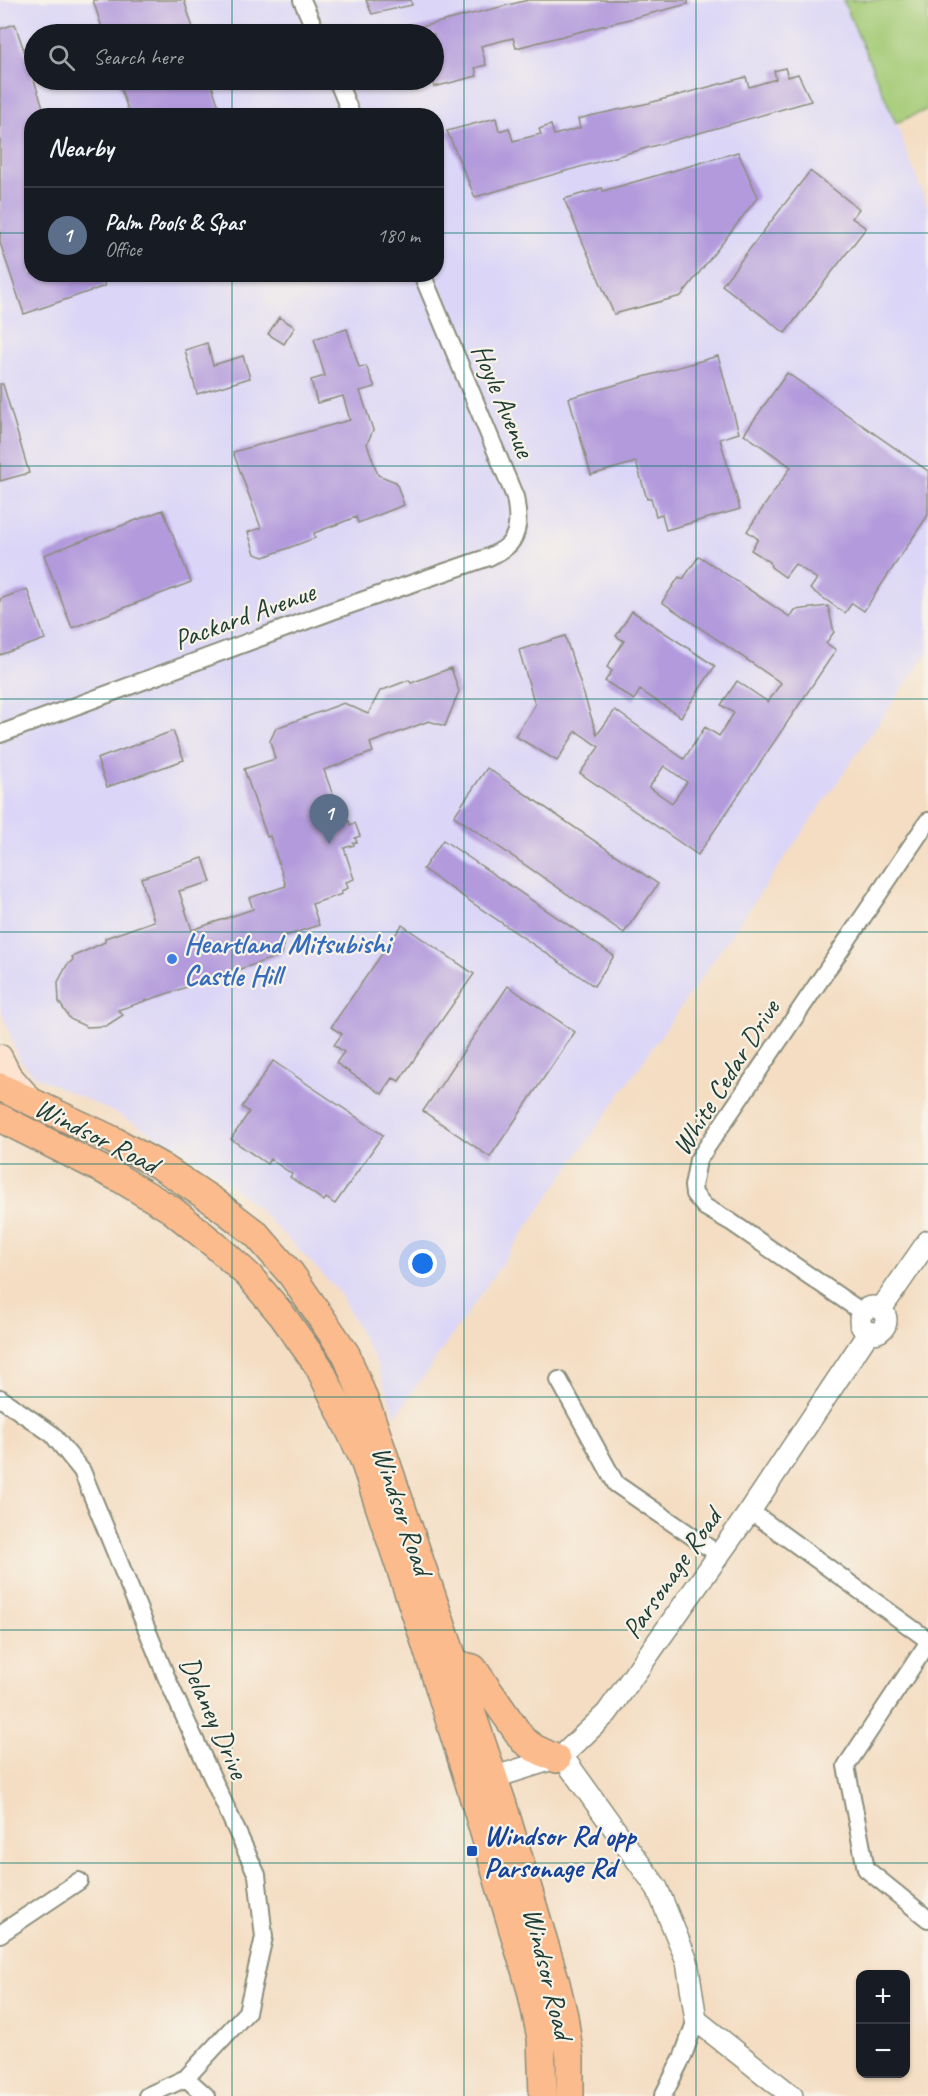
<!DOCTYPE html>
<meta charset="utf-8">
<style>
:root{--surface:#171b24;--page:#242831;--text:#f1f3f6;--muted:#9ea1a6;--line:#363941;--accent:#0f766e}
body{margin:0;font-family:Caveat,sans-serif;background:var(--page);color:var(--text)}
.controls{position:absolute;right:18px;bottom:18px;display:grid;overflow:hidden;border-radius:12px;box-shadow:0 2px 4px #0004}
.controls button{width:54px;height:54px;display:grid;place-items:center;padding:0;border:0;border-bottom:2px solid var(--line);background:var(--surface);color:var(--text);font:30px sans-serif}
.you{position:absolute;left:423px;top:1264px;width:21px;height:21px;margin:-15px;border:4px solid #fff;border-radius:50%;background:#1a73e8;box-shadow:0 0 0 9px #1a73e833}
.badge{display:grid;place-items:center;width:39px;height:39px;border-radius:50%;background:var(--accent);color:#fff;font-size:20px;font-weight:700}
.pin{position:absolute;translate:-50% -50px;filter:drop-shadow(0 2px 3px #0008)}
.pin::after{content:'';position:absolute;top:32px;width:21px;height:18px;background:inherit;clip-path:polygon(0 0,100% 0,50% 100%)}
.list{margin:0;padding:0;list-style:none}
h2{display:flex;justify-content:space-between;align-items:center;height:78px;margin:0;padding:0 24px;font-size:26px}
h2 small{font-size:20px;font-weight:400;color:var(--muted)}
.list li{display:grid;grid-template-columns:39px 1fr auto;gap:18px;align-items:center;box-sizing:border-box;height:96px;padding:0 24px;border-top:2px solid var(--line)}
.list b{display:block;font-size:22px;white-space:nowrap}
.list p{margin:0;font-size:20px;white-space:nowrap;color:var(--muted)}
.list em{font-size:20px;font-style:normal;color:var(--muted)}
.icon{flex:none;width:33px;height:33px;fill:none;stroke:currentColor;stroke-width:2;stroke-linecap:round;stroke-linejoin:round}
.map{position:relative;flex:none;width:928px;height:2096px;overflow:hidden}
.search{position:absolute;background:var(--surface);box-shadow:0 2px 4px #0004;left:24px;top:24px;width:420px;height:66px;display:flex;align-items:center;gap:15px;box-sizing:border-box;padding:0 21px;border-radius:33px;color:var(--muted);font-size:22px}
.panel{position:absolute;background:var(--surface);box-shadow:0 2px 4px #0004;left:24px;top:108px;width:420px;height:174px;border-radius:24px}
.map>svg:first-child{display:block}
.built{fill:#dbd6f7;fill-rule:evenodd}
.green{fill:#a3ca75;stroke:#618454;stroke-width:1.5}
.building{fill:#b29adc;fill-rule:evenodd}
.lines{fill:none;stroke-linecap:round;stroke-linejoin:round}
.minor-casing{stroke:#8a8d7b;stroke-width:20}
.tertiary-casing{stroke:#8a8d7b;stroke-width:24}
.secondary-casing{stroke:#8a8d7b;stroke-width:27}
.primary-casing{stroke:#8a8d7b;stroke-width:30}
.minor{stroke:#fff;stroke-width:16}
.tertiary{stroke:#fff;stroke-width:21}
.secondary{stroke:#fde4d1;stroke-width:24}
.primary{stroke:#fbbb8d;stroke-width:27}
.grid{fill:none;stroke:#0f766e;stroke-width:1.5;stroke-opacity:0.55}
.shop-dot{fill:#3f7fe0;stroke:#f7f3e8;stroke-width:2}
.transit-dot{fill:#1a4fb4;stroke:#f7f3e8;stroke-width:2}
.labels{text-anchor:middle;stroke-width:4.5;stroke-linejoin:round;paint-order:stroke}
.street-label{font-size:28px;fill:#1f3d34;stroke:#f7f3e8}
.shop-label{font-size:28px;font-weight:bold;fill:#366cbe;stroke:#f7f3e8;text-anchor:start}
.transit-label{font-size:28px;font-weight:bold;fill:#164399;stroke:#f7f3e8;text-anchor:start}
</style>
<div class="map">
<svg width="928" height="2096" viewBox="0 0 928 2096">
<rect width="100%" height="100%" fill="#f7f3e8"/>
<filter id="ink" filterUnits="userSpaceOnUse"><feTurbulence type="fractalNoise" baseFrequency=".0167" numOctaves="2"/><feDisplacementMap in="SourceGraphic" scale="12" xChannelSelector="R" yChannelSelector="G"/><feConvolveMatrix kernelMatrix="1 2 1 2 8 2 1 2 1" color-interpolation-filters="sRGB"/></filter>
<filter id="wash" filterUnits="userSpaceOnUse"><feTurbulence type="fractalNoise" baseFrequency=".008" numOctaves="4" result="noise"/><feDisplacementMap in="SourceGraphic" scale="24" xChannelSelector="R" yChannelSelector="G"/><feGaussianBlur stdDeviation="1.35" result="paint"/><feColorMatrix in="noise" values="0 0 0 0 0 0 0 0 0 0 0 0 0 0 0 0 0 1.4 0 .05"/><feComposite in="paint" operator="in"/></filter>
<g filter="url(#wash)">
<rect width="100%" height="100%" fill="#f4ddc2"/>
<path class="built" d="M 0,0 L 843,0 L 896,123 L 928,208 L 928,652 L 396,1416 L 375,1361 L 339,1292 L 298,1249 L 256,1207 L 220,1176 L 179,1148 L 119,1115 L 35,1076 L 18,1058 L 0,1007 ZM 34,34 L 434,34 L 434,80 L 34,80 ZM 32,116 L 436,116 L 436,274 L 32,274 Z"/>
<path class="green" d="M 843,0 L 928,0 L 928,109 L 896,123 Z"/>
<g id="blocks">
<path class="building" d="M 93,0 L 184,0 L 195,34 L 104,34 Z
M 366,0 L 411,0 L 412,5 L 372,14 Z
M 528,0 L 688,0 L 688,4 L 516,48 L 513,38 L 481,46 L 486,65 L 475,68 L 477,76 L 434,87 L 434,34 L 409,34 L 408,30 Z
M 15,24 L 46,116 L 32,116 L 32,274 L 101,274 L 105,286 L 24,314 L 0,243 L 0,29 Z
M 785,68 L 788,77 L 798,74 L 811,101 L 475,197 L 447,131 L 496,118 L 499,131 L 509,128 L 513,141 L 541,134 L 539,129 L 551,125 L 554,135 L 580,128 L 578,119 L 590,116 L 649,103 L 746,77 L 749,87 L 776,79 L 774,71 Z
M 118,80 L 210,80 L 222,116 L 130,116 Z
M 738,152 L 758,197 L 681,296 L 614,314 L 564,199 L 602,188 L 603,191 Z
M 810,171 L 859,209 L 852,218 L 866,228 L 785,333 L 722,285 Z
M 279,317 L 295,327 L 284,344 L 268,334 Z
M 347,329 L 359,367 L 366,366 L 375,387 L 360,391 L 373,430 L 367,444 L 378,475 L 396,482 L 404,505 L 358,523 L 356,517 L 314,533 L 315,538 L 264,557 L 255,554 L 248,532 L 261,528 L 233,452 L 350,420 L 343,396 L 317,403 L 311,380 L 325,376 L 314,339 Z
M 207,343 L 213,365 L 243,356 L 250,378 L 197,394 L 185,350 Z
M 718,356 L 739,433 L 720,439 L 740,509 L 666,530 L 662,514 L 656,516 L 651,498 L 647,499 L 636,462 L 591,475 L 569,398 Z
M 787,373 L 928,471 L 928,515 L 864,611 L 852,603 L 845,613 L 810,589 L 817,579 L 795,564 L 785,577 L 771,567 L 770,562 L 751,550 L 758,539 L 747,531 L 791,467 L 744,434 Z
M 0,384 L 3,384 L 29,473 L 0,481 Z
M 163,510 L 191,582 L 72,628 L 44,555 Z
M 699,556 L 790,617 L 795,610 L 828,606 L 834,632 L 826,643 L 836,650 L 698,855 L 580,773 L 599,747 L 576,731 L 557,761 L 515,736 L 535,705 L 519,650 L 565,636 L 597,735 L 615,710 L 684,759 L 705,727 L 719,736 L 734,713 L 721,705 L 737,681 L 768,702 L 781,683 L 662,602 L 679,577 L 683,579 ZM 664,766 L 687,782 L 672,803 L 649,787 Z
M 27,589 L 45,639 L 0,655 L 0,599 Z
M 632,611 L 715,666 L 681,717 L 640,690 L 634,700 L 605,681 L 612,671 L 607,667 L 624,641 L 616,636 Z
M 451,668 L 459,691 L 445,726 L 429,721 L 370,743 L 373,752 L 324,770 L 342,821 L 349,821 L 350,825 L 355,823 L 360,836 L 355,838 L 357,842 L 353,843 L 354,845 L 344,848 L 354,879 L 346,882 L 348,888 L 341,891 L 342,894 L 312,904 L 319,925 L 285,936 L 282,955 L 118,1010 L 123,1015 L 106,1026 L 87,1027 L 70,1019 L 59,1002 L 58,982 L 67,965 L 73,960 L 72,957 L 105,942 L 105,938 L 154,921 L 141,878 L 203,858 L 211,882 L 179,891 L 192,930 L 253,909 L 249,898 L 286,886 L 270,836 L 267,837 L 244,769 L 275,759 L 270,741 L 276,728 L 344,703 L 368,714 L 380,691 L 409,680 L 411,683 Z
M 173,731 L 184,760 L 107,787 L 97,759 Z
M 487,768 L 658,884 L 624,933 L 454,816 Z
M 443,840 L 614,956 L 594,986 L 423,869 Z
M 402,925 L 474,974 L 399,1081 L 393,1078 L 382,1094 L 336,1063 L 344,1052 L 334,1045 L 342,1034 L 331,1027 Z
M 508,986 L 575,1032 L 490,1157 L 423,1111 Z
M 273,1061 L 383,1135 L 335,1204 L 326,1198 L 324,1201 L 290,1177 L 292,1174 L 270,1159 L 267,1164 L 231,1139 L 249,1112 L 242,1107 Z"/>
</g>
</g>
<g filter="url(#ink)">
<use href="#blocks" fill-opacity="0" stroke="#8a8d7b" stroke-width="1.5"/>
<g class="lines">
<g class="minor-casing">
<path id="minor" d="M 302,0 L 317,34
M 337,80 L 352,116
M 0,734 L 332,611 L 489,557 C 494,554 502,551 506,547 C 521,535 518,514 515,497 L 422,274
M 862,1312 L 731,1222 L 705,1207 L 694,1194 L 693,1186 L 698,1160 L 928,821
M 559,1380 L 616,1484 L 718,1554
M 0,1398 L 52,1434 L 82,1471 L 168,1681 L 257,1875 L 264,1937 L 247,2012 L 186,2078 L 147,2096
M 750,1511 L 928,1640
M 928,1643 L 846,1766 L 866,1869 L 928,1919
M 0,1934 L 79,1881
M 186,2078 L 206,2096
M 663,2096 L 683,2056 L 696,2020"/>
</g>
<g class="tertiary-casing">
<path id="tertiary" d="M860 1320a13 13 0 1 1 26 0a13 13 0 1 1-26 0Z
M 881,1309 L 928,1241
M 562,1756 L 657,1888 L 687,1961 L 696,2020 L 792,2096
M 480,1782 L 562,1756 L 607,1713 L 750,1511 L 869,1332"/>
</g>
<g class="secondary-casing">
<path id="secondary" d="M 0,1057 L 9,1075 L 32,1101"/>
</g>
<g class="primary-casing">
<path id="primary" d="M 0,1087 L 111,1139 L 162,1167 L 213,1201 L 256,1234 L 291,1274 L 346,1354 L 371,1417 L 503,1805 L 555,1979 L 564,2016 L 570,2058 L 570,2096
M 0,1118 L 119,1178 L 172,1210 L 215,1245 L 249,1276 L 282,1315 L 319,1367 L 363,1458 L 424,1639 L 470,1786 L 531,1990 L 541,2038 L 543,2096
M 453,1663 L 473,1668 L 523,1740 L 534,1748 L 557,1759"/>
</g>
<use href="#minor" class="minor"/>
<use href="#tertiary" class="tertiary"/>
<use href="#secondary" class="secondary"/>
<use href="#primary" class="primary"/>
</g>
</g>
<path class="grid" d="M 232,0 L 232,34M 464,0 L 464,2096M 696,0 L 696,2096M 232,80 L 232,116M 0,233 L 32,233M 436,233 L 928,233M 232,274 L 232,2096M 0,466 L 928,466M 0,699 L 928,699M 0,932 L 928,932M 0,1164 L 928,1164M 0,1397 L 928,1397M 0,1630 L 928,1630M 0,1863 L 928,1863"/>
<circle class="shop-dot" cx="172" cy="959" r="6"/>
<rect class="transit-dot" x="466" y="1845" width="12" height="12" rx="3"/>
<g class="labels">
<g class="street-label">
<text transform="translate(504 400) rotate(67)" y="10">Hoyle Avenue</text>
<text transform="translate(244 615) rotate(-20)" y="10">Packard Avenue</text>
<text transform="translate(725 1077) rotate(-58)" y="10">White Cedar Drive</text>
<text transform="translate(97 1135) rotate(27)" y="10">Windsor Road</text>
<text transform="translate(403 1510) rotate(71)" y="10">Windsor Road</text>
<text transform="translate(671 1573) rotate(-55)" y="10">Parsonage Road</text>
<text transform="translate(215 1717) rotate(66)" y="10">Delaney Drive</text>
<text transform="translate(549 1973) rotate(76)" y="10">Windsor Road</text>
</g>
<g class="shop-label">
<text x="184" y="953">Heartland Mitsubishi<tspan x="184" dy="32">Castle Hill</tspan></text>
</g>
<g class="transit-label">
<text x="484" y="1845">Windsor Rd opp<tspan x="484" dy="32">Parsonage Rd</tspan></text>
</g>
</g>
</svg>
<div class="controls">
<button>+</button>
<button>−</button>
</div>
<div class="you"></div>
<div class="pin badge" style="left:329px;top:844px;background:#5c6f8a">1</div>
<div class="search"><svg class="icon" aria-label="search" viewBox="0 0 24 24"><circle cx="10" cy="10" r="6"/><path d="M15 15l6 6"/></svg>Search here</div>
<section class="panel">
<h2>Nearby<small></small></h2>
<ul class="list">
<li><span class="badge" style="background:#5c6f8a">1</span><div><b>Palm Pools &amp; Spas</b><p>Office</p></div><em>180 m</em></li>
</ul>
</section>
</div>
